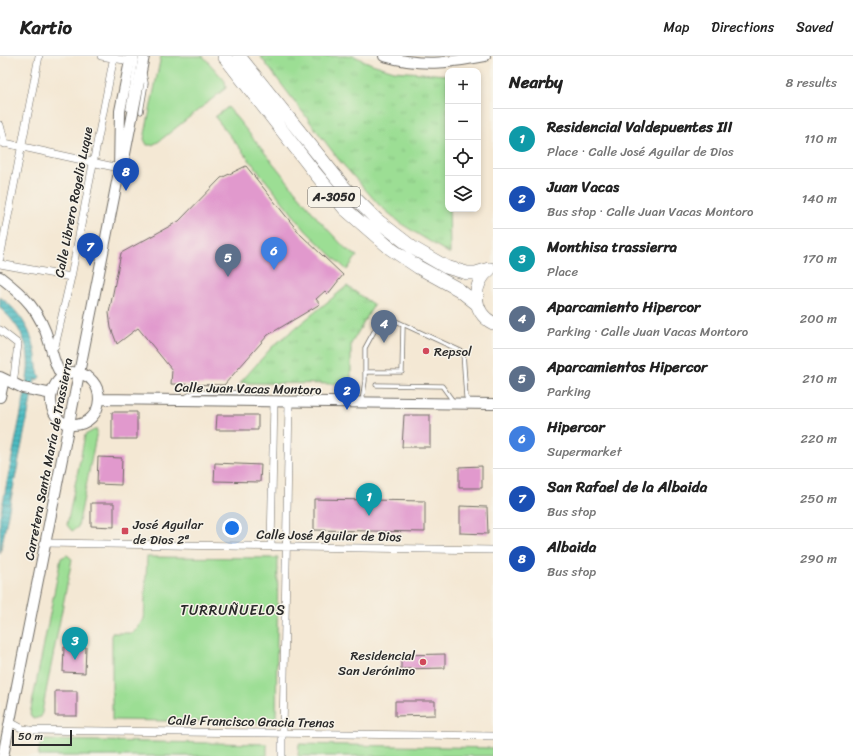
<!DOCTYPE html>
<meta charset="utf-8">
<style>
:root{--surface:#fff;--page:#f2f2f2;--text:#222;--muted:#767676;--line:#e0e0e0;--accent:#d1495b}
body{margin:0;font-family:Sriracha,sans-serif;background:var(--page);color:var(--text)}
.controls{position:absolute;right:12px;top:12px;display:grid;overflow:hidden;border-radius:8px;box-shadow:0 2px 6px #0003}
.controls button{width:36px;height:36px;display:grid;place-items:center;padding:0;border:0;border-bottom:1px solid var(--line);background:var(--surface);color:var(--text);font:20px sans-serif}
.scale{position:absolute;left:12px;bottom:10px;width:60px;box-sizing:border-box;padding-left:4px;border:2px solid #2b2b2b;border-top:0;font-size:11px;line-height:14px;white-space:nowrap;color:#2b2b2b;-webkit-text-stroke:3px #f7f3e8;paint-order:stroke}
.you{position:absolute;left:232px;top:472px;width:14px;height:14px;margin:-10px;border:3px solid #fff;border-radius:50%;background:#1a73e8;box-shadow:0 0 0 6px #1a73e833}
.badge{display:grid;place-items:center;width:26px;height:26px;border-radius:50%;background:var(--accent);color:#fff;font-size:13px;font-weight:700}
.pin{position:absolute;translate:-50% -33px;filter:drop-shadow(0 1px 2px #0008)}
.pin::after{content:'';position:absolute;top:21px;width:14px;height:12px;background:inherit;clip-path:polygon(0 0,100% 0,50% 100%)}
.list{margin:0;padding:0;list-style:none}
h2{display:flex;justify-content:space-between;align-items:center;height:52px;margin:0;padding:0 16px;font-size:17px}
h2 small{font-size:13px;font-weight:400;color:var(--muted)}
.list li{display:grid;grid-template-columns:26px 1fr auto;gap:12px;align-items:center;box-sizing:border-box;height:60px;padding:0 16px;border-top:1px solid var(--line)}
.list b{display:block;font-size:15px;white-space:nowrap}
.list p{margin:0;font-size:13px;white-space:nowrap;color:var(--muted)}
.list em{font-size:13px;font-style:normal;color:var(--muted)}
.icon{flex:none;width:22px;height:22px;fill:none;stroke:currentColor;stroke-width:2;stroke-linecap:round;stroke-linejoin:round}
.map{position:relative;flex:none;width:493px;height:700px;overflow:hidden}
header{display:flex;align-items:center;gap:24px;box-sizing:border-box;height:56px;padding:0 20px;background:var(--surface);border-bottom:1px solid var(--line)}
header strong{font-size:19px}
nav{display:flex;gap:22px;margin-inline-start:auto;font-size:14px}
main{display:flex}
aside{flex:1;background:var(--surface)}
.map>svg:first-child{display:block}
.green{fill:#9cde94;stroke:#648460}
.park{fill:url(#park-tufts);stroke:#648460}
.water{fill:url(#water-rules);stroke:#3c7476}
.building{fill:#e199cd}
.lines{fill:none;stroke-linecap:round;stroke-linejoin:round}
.lane-casing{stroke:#716d66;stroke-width:5}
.street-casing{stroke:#716d66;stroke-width:8}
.secondary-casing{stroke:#716d66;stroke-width:12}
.highway-casing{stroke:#716d66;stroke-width:14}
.lane{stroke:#fff;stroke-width:3.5}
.street{stroke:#fff;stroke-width:7}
.secondary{stroke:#fff;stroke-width:10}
.highway{stroke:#fff;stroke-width:13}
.poi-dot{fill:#d1495b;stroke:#f7f3e8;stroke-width:1.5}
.labels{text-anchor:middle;stroke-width:3;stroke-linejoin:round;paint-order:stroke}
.shield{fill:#f7f3e8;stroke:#686764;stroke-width:1}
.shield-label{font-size:12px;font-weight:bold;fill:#2b2b2b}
.street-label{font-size:13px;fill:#2b2b2b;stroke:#f7f3e8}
.poi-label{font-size:13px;fill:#2b2b2b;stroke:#f7f3e8;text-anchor:start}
.neighbourhood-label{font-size:14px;letter-spacing:1px;fill:#2b2b2b;stroke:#f7f3e8}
</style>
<header>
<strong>Kartio</strong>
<nav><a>Map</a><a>Directions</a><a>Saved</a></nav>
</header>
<main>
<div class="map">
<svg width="493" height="700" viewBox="0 0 493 700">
<defs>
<pattern id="park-tufts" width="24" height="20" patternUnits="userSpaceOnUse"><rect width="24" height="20" fill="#9cde94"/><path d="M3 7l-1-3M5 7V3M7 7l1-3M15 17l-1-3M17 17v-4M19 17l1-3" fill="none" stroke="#87bf80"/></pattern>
<pattern id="water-rules" width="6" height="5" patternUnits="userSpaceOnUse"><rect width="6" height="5" fill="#4dbcc2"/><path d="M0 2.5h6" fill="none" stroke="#40999e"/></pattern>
</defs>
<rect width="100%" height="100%" fill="#f7f3e8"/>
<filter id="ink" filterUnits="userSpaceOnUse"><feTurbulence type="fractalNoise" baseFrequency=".025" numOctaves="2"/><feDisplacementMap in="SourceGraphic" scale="8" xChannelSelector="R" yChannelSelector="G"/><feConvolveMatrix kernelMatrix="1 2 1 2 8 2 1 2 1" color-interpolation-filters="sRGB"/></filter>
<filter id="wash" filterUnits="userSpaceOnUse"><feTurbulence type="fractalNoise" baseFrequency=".012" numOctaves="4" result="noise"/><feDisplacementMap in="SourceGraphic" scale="16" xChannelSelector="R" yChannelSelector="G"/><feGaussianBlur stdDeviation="0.9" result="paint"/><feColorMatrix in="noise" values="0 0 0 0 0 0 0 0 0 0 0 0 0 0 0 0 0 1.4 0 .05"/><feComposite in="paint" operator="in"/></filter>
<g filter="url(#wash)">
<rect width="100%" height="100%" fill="#f4e8d4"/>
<path class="green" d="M 161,0 L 203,0 L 225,25 L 226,32 L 158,86 L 152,89 L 147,89 L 144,83 Z
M 228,51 L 318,163 L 346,193 L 357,200 L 347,214 L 306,175 L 215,61 Z
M 96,373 L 97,375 L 78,471 L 72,475 L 67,469 L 85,379 Z
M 67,499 L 72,503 L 41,661 L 33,663 L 30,658 L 61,502 Z
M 147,501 L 278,502 L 276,667 L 112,664 L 112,577 L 133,577 L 144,563 Z
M 41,684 L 267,688 L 267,700 L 38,700 Z
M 299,688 L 493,692 L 493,700 L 298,700 Z"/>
<path class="park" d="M 260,0 L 354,0 L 372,8 L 394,15 L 447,19 L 450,198 L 403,169 L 379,149 L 339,104 Z
M 347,230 L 374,249 L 351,288 L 351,322 L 346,328 L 240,327 L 272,291 Z"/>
<path class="water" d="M 0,241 C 18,254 31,273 35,294 C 37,304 36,312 40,321 L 37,324 L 35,322 L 34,330 L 26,328 C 33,296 24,273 0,252 Z
M 25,337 L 32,338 L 0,498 L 0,461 Z"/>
<g id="blocks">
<path class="building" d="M 246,110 L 301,179 L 343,219 L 328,238 L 325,235 L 316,243 L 320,248 L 268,279 L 224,329 L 171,328 L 172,314 L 138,272 L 117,288 L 111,272 L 109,257 L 121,197 L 179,165 L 221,122 Z
M 112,356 L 137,356 L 137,383 L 112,383 Z
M 217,359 L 258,359 L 258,374 L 216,374 Z
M 404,359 L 430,359 L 430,391 L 402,391 Z
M 98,401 L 122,402 L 121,429 L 97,428 Z
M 215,407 L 261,409 L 260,426 L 214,425 Z
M 482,410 L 482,432 L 459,432 L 459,411 Z
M 314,443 L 425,445 L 425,476 L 314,474 Z
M 91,447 L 114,447 L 114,471 L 91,470 Z
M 460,450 L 487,451 L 488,478 L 460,477 Z
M 64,591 L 86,591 L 85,617 L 63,616 Z
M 445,598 L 445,612 L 401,613 L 401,599 Z
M 55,635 L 77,635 L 77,660 L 55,660 Z
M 395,645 L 435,645 L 435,659 L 395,660 Z"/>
</g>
</g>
<g filter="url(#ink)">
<use href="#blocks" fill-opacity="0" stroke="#716d66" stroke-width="1"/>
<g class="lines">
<g class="lane-casing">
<path id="lane" d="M 128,53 L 137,0
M 141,56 L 146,27 L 144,18
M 365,316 L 402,316 L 403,269
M 376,329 L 442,330 L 453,345
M 187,340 L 195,336 L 263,337
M 362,345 L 365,325 L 365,292 L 383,259 L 463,296 L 466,341 L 470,346"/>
</g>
<g class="street-casing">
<path id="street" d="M 101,0 L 130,5
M 0,69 L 5,88
M 0,86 L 119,112
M 0,202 L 39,0
M 0,208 L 71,221
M 0,274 L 18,288 L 13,329
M 51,291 L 55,290 L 71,221 L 114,0
M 45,487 L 493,494
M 271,490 L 274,345
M 10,666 L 23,673 L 30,674 L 493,680
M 283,677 L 289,345
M 282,700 L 282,678"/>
</g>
<g class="secondary-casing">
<path id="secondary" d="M 384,0 C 422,11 447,7 485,0
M 124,103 L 144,0
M 0,221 C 25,240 40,255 49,286 C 53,298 54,309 62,320
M 72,316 C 110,318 106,371 71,369 C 65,368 60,366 56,360 C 45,343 53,322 72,316 Z
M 0,321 L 23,332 L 52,338
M 0,341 L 4,323
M 99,343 L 493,348
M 3,700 L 119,116 L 120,55 L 131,0"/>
</g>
<g class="highway-casing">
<path id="highway" d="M 224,0 L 315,117 L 345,153 L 391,193 L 418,211 L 458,233 L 477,248
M 239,0 L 344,131 L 377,164 L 413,192 L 446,211 L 467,217 L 476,217 L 489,213
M 490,213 C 472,227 471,256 493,267"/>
</g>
<use href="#lane" class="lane"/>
<use href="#street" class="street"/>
<use href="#secondary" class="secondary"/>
<use href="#highway" class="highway"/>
</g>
</g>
<g class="poi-dot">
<circle cx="426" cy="295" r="4"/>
<rect x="121" y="471" width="8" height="8" rx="2"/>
<circle cx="423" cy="606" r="4"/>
</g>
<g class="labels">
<rect class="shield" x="308" y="131" width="52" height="20" rx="3"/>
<g class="shield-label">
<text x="334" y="145">A-3050</text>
</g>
<g class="street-label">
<text transform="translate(73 146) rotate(-79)" y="5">Calle Librero Rogelio Luque</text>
<text transform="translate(248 332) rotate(1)" y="5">Calle Juan Vacas Montoro</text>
<text transform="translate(48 403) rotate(-79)" y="5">Carretera Santa María de Trassierra</text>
<text transform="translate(329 479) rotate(1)" y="5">Calle José Aguilar de Dios</text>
<text transform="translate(251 665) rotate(1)" y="5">Calle Francisco Gracia Trenas</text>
</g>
<g class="poi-label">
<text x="434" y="300">Repsol</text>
<text x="133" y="473">José Aguilar<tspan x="133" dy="15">de Dios 2ª</tspan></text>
<text x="415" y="604" text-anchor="end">Residencial<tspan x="415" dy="15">San Jerónimo</tspan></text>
</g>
<g class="neighbourhood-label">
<text x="233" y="559">TURRUÑUELOS</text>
</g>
</g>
</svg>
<div class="controls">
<button>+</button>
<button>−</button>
<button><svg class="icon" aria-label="locate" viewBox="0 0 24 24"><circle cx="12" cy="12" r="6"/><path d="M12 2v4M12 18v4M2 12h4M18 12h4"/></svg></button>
<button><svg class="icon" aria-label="layers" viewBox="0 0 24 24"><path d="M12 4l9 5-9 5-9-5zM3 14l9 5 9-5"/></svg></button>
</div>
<div class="scale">50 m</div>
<div class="you"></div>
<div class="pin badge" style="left:369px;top:460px;background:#0f9aa8">1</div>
<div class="pin badge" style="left:347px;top:354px;background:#1a4fb4">2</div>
<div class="pin badge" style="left:75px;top:604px;background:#0f9aa8">3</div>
<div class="pin badge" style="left:384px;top:287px;background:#5c6f8a">4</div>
<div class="pin badge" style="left:228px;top:221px;background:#5c6f8a">5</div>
<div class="pin badge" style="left:274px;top:214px;background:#3f7fe0">6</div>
<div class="pin badge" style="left:90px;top:210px;background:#1a4fb4">7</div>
<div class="pin badge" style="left:126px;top:135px;background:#1a4fb4">8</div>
</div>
<aside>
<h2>Nearby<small>8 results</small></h2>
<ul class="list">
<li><span class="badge" style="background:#0f9aa8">1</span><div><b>Residencial Valdepuentes III</b><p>Place · Calle José Aguilar de Dios</p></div><em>110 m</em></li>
<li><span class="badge" style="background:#1a4fb4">2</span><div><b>Juan Vacas</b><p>Bus stop · Calle Juan Vacas Montoro</p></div><em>140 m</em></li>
<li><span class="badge" style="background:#0f9aa8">3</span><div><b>Monthisa trassierra</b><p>Place</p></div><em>170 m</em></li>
<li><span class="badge" style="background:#5c6f8a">4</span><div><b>Aparcamiento Hipercor</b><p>Parking · Calle Juan Vacas Montoro</p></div><em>200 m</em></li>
<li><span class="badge" style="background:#5c6f8a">5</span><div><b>Aparcamientos Hipercor</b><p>Parking</p></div><em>210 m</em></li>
<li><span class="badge" style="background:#3f7fe0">6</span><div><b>Hipercor</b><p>Supermarket</p></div><em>220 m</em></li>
<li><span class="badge" style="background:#1a4fb4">7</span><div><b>San Rafael de la Albaida</b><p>Bus stop</p></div><em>250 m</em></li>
<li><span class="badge" style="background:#1a4fb4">8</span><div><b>Albaida</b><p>Bus stop</p></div><em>290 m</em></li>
</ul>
</aside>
</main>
